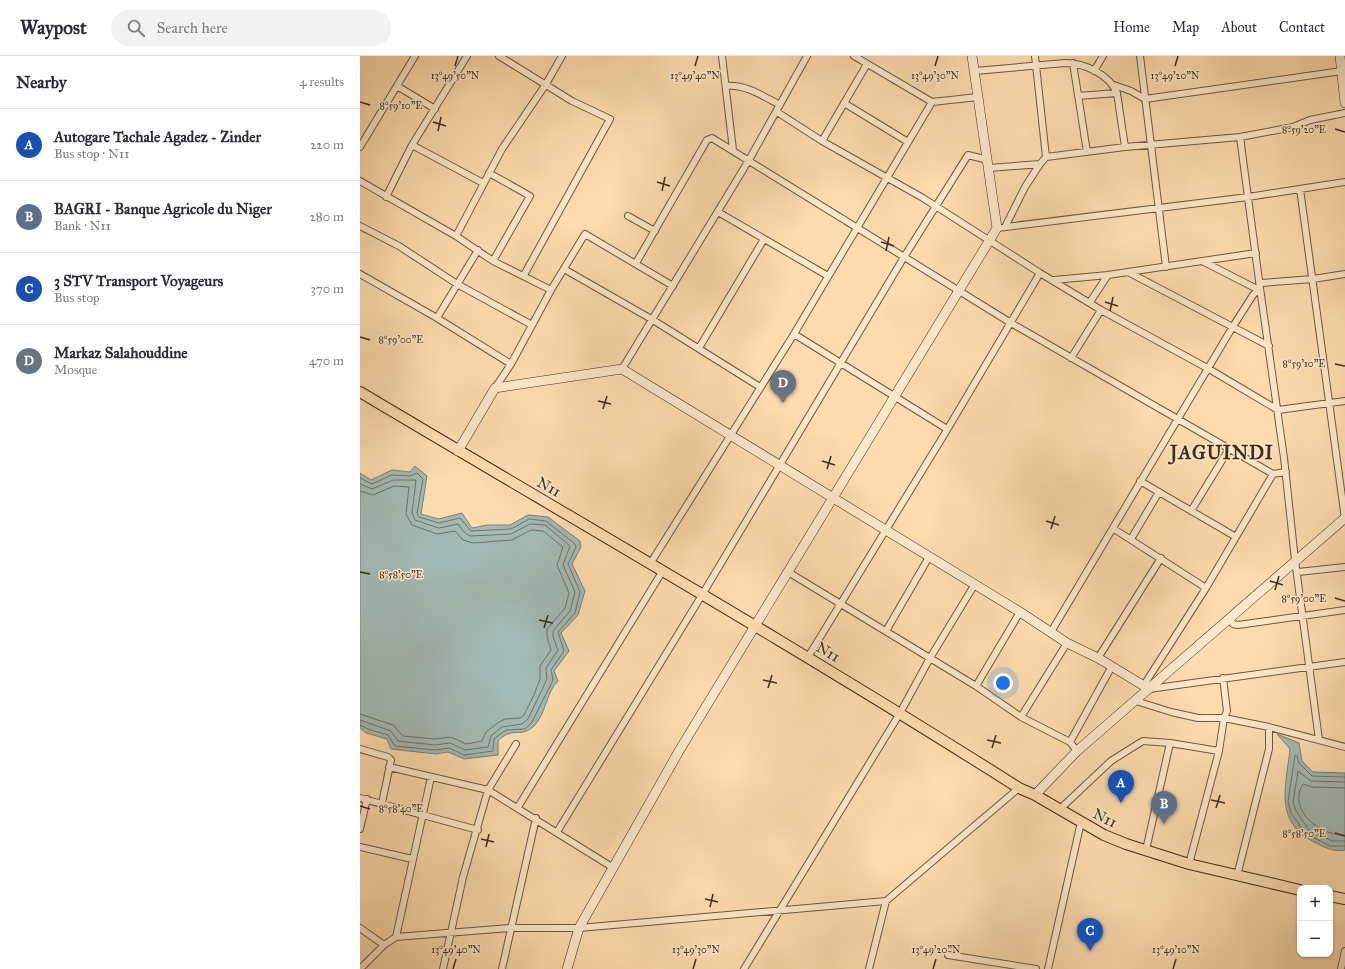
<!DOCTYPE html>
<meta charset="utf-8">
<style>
:root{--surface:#fff;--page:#f2f2f3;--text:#2b2b33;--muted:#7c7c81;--line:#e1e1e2;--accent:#1a73e8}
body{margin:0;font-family:"IM FELL Great Primer",serif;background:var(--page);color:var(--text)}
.controls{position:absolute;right:12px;bottom:12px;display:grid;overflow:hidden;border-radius:8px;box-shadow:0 1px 3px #0004}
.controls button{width:36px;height:36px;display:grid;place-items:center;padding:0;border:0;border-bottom:1px solid var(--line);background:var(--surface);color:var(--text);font:20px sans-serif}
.you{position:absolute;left:643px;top:627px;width:14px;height:14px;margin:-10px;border:3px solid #fff;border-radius:50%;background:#1a73e8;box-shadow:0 0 0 6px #1a73e833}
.badge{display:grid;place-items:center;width:26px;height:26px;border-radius:50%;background:var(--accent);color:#fff;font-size:13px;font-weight:700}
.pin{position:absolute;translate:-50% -33px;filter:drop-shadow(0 1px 2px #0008)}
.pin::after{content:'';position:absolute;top:21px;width:14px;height:12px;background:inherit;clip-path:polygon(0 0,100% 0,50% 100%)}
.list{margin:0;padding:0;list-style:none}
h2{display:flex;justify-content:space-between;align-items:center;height:52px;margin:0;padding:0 16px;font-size:17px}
h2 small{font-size:13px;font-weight:400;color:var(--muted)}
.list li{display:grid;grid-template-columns:26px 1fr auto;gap:12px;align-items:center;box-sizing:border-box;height:72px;padding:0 16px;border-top:1px solid var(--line)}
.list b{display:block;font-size:15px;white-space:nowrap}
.list p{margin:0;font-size:13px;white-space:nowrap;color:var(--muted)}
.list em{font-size:13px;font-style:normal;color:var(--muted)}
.icon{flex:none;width:22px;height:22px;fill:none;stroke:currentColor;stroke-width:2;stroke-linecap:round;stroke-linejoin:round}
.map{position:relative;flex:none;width:985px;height:913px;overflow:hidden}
header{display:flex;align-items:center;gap:24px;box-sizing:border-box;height:56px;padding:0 20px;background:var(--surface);border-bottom:1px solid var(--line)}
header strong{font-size:19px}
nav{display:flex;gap:22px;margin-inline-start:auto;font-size:14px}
.search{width:280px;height:36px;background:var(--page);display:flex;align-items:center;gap:10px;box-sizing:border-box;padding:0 14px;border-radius:22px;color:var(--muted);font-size:15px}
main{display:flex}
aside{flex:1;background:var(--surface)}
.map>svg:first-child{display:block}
.water{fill:#a2b9b4;stroke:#7a8177}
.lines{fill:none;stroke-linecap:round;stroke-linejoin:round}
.shore{stroke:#707368;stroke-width:1}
.street-casing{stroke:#6e5940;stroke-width:8}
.secondary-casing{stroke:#3e2d1c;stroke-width:10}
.primary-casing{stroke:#3e2d1c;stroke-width:12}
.street{stroke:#fde8ca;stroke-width:6}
.secondary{stroke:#fde8ca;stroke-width:9}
.primary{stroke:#fcdcae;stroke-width:10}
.ticks{fill:none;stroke:#3e2d1c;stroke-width:1.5}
.labels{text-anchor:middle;stroke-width:3;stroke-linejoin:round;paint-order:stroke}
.street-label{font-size:15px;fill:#3e2d1c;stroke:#fde8ca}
.district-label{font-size:19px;font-weight:bold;letter-spacing:1px;fill:#3e2d1c;stroke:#fde8ca}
.ticks-label{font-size:10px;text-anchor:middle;fill:#3e2d1c;stroke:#fde8ca;stroke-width:3;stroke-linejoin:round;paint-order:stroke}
</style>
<header>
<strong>Waypost</strong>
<div class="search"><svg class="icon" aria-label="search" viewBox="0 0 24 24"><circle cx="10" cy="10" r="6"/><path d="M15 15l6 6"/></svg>Search here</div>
<nav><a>Home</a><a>Map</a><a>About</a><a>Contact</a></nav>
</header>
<main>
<aside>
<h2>Nearby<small>4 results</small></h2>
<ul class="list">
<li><span class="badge" style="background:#1a4fb4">A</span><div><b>Autogare Tachale Agadez - Zinder</b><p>Bus stop · N11</p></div><em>220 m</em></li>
<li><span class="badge" style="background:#5c6f8a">B</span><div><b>BAGRI - Banque Agricole du Niger</b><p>Bank · N11</p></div><em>280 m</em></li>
<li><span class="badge" style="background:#1a4fb4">C</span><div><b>3 STV Transport Voyageurs</b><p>Bus stop</p></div><em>370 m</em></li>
<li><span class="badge" style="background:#6b7280">D</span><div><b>Markaz Salahouddine</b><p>Mosque</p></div><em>470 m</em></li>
</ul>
</aside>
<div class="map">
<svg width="985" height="913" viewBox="0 0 985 913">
<rect width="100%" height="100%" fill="#fcdcae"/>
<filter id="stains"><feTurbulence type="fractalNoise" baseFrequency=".005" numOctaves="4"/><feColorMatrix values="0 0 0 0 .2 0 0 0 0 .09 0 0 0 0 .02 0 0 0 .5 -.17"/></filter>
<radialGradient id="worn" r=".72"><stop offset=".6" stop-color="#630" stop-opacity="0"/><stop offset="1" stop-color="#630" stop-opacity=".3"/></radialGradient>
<path class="water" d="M 55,410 L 67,420 L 61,458 L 79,463 L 102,457 L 112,472 L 127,469 L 150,469 L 168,459 L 188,461 L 220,485 L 221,491 L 212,508 L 225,535 L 218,559 L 201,577 L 209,595 L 194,615 L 198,625 C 186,636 186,658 174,670 C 163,680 159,674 148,678 C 144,679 140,683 138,685 L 138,699 L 104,703 L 88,696 L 76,698 L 31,693 L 27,683 L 6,677 L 0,672 L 0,417 L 11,424 L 32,414 L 50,416 Z
M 917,678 L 939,687 L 942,705 L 953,716 L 985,717 L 985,794 C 973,796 966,792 956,787 C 913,766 926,731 930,693 Z"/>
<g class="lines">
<path class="shore" d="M 0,422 L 12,428 L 32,419 L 50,420 L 57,417 L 63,423 L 57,457 L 59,461 L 79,467 L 100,462 L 111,475 L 151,473 L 169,463 L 186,465 L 215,488 L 216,491 L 208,508 L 220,536 L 215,557 L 198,576 L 204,595 L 191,614 L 193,624 L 172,666 L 165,673 L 146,674 L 134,683 L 133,695 L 104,699 L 89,692 L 75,694 L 35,690 L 28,679 L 8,673 L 0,669
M 0,428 L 12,433 L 33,424 L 56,424 L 52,457 L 55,464 L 79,472 L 98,468 L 105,477 L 110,480 L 151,478 L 170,468 L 185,469 L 210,490 L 203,509 L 215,536 L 210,555 L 193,575 L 193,581 L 198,594 L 186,612 L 187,623 L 168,663 L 162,668 L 142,671 L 131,680 L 128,691 L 105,694 L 90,687 L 75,689 L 38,685 L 31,675 L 0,664
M 0,435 L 13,439 L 34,430 L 49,431 L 46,458 L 52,469 L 77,478 L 95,475 L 103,484 L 113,487 L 152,484 L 171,474 L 183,475 L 203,491 L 197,509 L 209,537 L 205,552 L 187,573 L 187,581 L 191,594 L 180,610 L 180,623 L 174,639 L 164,659 L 160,662 L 145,663 L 139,666 L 126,676 L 122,685 L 106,688 L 91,681 L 75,683 L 43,680 L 33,669 L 0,658
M 985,721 L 952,720 L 939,707 L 937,700 L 935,699 L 928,746 L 931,757 L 945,777 L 970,790 L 985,790
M 985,726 L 951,725 L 938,715 L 933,746 L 936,755 L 949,774 L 972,785 L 985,785
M 985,732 L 952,731 L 943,728 C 927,754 960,780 985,779"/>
<g class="street-casing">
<path id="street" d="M 139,0 L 212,45 L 250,63 L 164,219
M 362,0 L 373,94
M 494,0 L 572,46 L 618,41
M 675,0 L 686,101
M 780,0 L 806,211
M 713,7 L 727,96
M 615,15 L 705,7 C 724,7 749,18 757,37 L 765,91
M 734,15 L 743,0
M 754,29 L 771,35 L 785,43 L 982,15
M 37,30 L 75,53
M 366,30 C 385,28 403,40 420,49
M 718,40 L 757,37
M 484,47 L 548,86
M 417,56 L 462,85 L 563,142 L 680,217 L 741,254 L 849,313 L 918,354 L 985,345
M 462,85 L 507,8
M 52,89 L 123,127
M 0,91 L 55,0
M 629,112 L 680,108 L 686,101 L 765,91 L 880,81 L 933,71 L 950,64 L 985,57
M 129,117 L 170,140 L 133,205
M 0,125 L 96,180 L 133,205 L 191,234
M 940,133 L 985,463
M 26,141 L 52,89 L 107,0
M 358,156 L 468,220
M 268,160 L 295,175
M 0,170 L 39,190 L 97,228 L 172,269
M 645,171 L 665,131 L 680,108
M 637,172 L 888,141 L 985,126
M 96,180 L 142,93 L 186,28 L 202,0
M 844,206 L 897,233
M 276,207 L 347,84 L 352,82 L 651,267 L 913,418 L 926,416
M 204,213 L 293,264 L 400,331
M 768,216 L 909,290
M 0,218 L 77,262 L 151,308
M 694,224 L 748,219 L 896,197
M 901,227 L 953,223 L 985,218
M 900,232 L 924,402 L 935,504 L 959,684
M 730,246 L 748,219
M 77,262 L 118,194
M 434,278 L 587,373
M 339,292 L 404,183
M 711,302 L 741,254
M 262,313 L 389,104 L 447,0
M 135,332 L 151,308 L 191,234 L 225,178 L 313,230
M 780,425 L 876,481
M 831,455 L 869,393
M 754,473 L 846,532
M 771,483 L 799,436
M 290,508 L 434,278 L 572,46
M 428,516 L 616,630 L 661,661 L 710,686 L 717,695
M 938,516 L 985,511
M 869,562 L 873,568 L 878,569 L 985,554
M 526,575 L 569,501
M 691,576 L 872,272 L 893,239 L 900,232 L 880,81
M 448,601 L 587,374 L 680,217
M 738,602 L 801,502
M 784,629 L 846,532 L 913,418
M 616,630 L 660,556
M 789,633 L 985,606
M 776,645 L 811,656 L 838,662 L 864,662 L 909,671 L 985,691
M 661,661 L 707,587
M 710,686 L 752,610
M 0,693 L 28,701 L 31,704 L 22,747
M 29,711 L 128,734 L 252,811
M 0,742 L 118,774
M 158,751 L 302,516
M 700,753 L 751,705 L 778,688 L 783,685 L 810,687
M 0,773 L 7,743
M 197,776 L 342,539 L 544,201 L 608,99 L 628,104
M 0,791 L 52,803
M 786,794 L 810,687 L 859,695
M 829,808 L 859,695 L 864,662 L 867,655 L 863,622
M 877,820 L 909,693 L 909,671
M 0,872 L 24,889
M 36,881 L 71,721
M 588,899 L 676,913
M 0,913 L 24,889 L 36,881 L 151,872 L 219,872 L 526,845 L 659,732
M 83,913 L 103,821 L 128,734 L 156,688
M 142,913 L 176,762
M 384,913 L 540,657 L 570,602 L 615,528
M 509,913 L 526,845
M 688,913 L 721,766
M 981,913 L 985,895"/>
</g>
<g class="secondary-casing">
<path id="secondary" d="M 980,0 L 985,47
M 98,395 L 135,332 L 262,313 L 660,556 L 707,587 L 738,602 L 789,633
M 675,739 L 717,695 L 985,462
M 207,913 L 219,872 L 319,695 L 637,172 L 612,0"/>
</g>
<g class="primary-casing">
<path id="primary" d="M 0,336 C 220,467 443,595 659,732 L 675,739 L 744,779 L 766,788 L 829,808 L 940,834
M 970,840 L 985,843"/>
</g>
<use href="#street" class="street"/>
<use href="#secondary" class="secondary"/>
<use href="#primary" class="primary"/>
</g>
<path class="ticks" d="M 95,10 L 98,0M 335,10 L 338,0M 575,10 L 578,0M 815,10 L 818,0M 0,46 L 10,49M 73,66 L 86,70M 975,73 L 985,76M 78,75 L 81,61M 297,126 L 310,130M 302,135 L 305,121M 521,186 L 534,190M 526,195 L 529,181M 745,246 L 758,250M 750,255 L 753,241M 0,281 L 10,284M 975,308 L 985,310M 238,345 L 251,348M 243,353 L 247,340M 462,405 L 475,409M 467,413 L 471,400M 686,465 L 699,469M 691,473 L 695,460M 0,516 L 10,518M 910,525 L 923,529M 915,534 L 919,520M 975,542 L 985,545M 179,564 L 193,567M 184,572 L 188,559M 403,624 L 417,627M 408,632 L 412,619M 627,684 L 641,687M 632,692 L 636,679M 851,744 L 865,747M 0,750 L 10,753M 856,752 L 860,739M 975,777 L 985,780M 121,783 L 134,786M 126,791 L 129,778M 345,843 L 358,846M 350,851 L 353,838M 93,913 L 96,903M 333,913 L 336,903M 573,913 L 576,903M 813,913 L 816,903"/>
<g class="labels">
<g class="street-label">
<text transform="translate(189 431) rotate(30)" y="5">N11</text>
<text transform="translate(468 596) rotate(31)" y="5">N11</text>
<text transform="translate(745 762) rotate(27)" y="5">N11</text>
</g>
<g class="district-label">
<text x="862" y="403">JAGUINDI</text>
</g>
</g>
<g class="ticks-label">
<text x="95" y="23">13°49'50"N</text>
<text x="335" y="23">13°49'40"N</text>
<text x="575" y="23">13°49'30"N</text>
<text x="815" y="23">13°49'20"N</text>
<text x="41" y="53">8°59'10"E</text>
<text x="944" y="77">8°59'20"E</text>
<text x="41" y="287">8°59'00"E</text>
<text x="944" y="311">8°59'10"E</text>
<text x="41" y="522">8°58'50"E</text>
<text x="944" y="546">8°59'00"E</text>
<text x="41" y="756">8°58'40"E</text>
<text x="944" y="781">8°58'50"E</text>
<text x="96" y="897">13°49'40"N</text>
<text x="336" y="897">13°49'30"N</text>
<text x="576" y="897">13°49'20"N</text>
<text x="816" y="897">13°49'10"N</text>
</g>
<rect width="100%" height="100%" filter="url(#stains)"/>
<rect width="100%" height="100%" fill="url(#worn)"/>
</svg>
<div class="controls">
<button>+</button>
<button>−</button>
</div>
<div class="you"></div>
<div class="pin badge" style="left:761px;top:747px;background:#1a4fb4">A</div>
<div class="pin badge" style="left:804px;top:768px;background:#5c6f8a">B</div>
<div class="pin badge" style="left:730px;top:895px;background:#1a4fb4">C</div>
<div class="pin badge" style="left:423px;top:347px;background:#6b7280">D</div>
</div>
</main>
